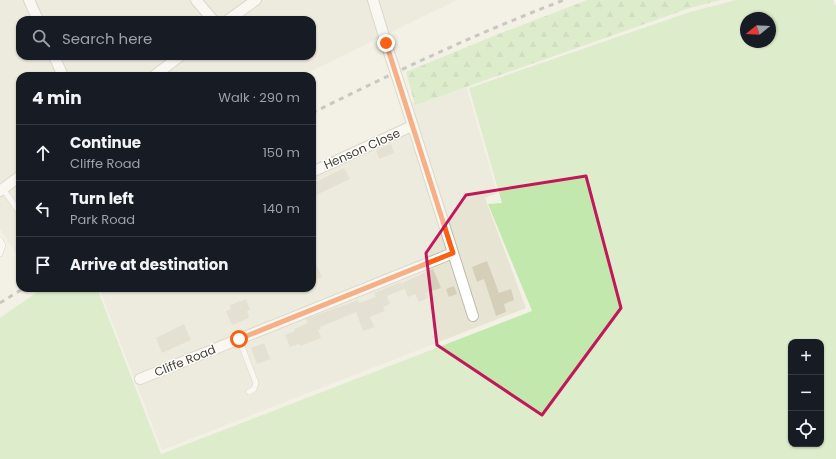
<!DOCTYPE html>
<meta charset="utf-8">
<style>
:root{--surface:#171b24;--page:#242831;--text:#f1f3f6;--muted:#9ea1a6;--line:#363941}
body{margin:0;font-family:Poppins,sans-serif;background:var(--page);color:var(--text)}
.controls{position:absolute;right:12px;bottom:12px;display:grid;overflow:hidden;border-radius:8px;box-shadow:0 1px 3px #0004}
.controls button{width:36px;height:36px;display:grid;place-items:center;padding:0;border:0;border-bottom:1px solid var(--line);background:var(--surface);color:var(--text);font:20px sans-serif}
.compass{position:absolute;left:740px;top:12px;width:36px;height:36px;border-radius:50%;background:var(--surface);box-shadow:0 1px 3px #0004;rotate:252deg}
.stop{position:absolute;width:12px;height:12px;margin:-9px;border:3px solid #fd6012;border-radius:50%;background:#fff}
.stop.end{background:#fd6012;border-color:#fff;box-shadow:0 1px 4px #0008}
.list{margin:0;padding:0;list-style:none}
h2{display:flex;justify-content:space-between;align-items:center;height:52px;margin:0;padding:0 16px;font-size:17px}
h2 small{font-size:13px;font-weight:400;color:var(--muted)}
.list li{display:grid;grid-template-columns:26px 1fr auto;gap:12px;align-items:center;box-sizing:border-box;height:56px;padding:0 16px;border-top:1px solid var(--line)}
.list b{display:block;font-size:15px;white-space:nowrap}
.list p{margin:0;font-size:13px;white-space:nowrap;color:var(--muted)}
.list em{font-size:13px;font-style:normal;color:var(--muted)}
.icon{flex:none;width:22px;height:22px;fill:none;stroke:currentColor;stroke-width:2;stroke-linecap:round;stroke-linejoin:round}
.map{position:relative;flex:none;width:836px;height:459px;overflow:hidden}
.search{position:absolute;background:var(--surface);box-shadow:0 1px 3px #0004;left:16px;top:16px;width:300px;height:44px;display:flex;align-items:center;gap:10px;box-sizing:border-box;padding:0 14px;border-radius:12px;color:var(--muted);font-size:15px}
.panel{position:absolute;background:var(--surface);box-shadow:0 1px 3px #0004;left:16px;top:72px;width:300px;height:220px;border-radius:12px}
.map>svg:first-child{display:block}
.residential{fill:#e7e4d3;fill-rule:evenodd}
.green{fill:#c3e8ad;fill-rule:evenodd}
.forest{fill:url(#forest-firs)}
.building{fill:#d5cfba}
.lines{fill:none;stroke-linecap:round;stroke-linejoin:round}
.lane-casing{stroke:#bebba8;stroke-width:6}
.street-casing{stroke:#bebba8;stroke-width:12}
.lane{stroke:#fff;stroke-width:5}
.street{stroke:#fff;stroke-width:10}
.rail{stroke:#959595;stroke-width:3;stroke-dasharray:5 5;stroke-linecap:butt}
.street-bridge-casing{stroke:#bebba8;stroke-width:12;stroke-linecap:butt}
.street-bridge{stroke:#fff;stroke-width:10}
.route{stroke:#fd6012;stroke-width:5}
.marked{fill:none;stroke:#c2185b;stroke-width:3;stroke-linejoin:round}
.labels{text-anchor:middle;stroke-width:3;stroke-linejoin:round;paint-order:stroke}
.street-label{font-size:12px;fill:#454235;stroke:#fff}
</style>
<div class="map">
<svg width="836" height="459" viewBox="0 0 836 459">
<defs>
<pattern id="forest-firs" width="22" height="20" patternUnits="userSpaceOnUse"><rect width="22" height="20" fill="#c3e8ad"/><path d="M5 1l3.5 6h-7zM16 11l3.5 6h-7z" fill="#a9c895"/></pattern>
</defs>
<rect width="100%" height="100%" fill="#f3f1e5"/>
<path class="residential" d="M 0,0 L 457,0 L 301,76 L 20,76 L 20,260 L 0,229 ZM 20,20 L 312,20 L 312,56 L 20,56 Z
M 465,82 L 497,193 L 485,198 L 526,308 L 162,450 L 99,288 L 312,288 L 312,179 L 419,130 L 411,103 Z"/>
<path class="green" d="M 736,0 L 833,0 L 836,6 L 836,459 L 0,459 L 0,318 L 43,288 L 97,288 L 161,454 L 532,311 L 488,204 L 502,203 L 469,88 L 690,12 ZM 746,18 L 770,18 L 770,42 L 746,42 ZM 791,342 L 821,342 L 821,444 L 791,444 Z"/>
<path class="forest" d="M 587,0 L 721,0 L 690,8 L 415,105 L 406,72 L 496,35 Z"/>
<path class="building" d="M 391,144 L 394,153 L 379,159 L 376,150 Z
M 344,168 L 350,179 L 312,197 L 312,184 Z
M 312,254 L 322,277 L 312,281 Z
M 487,261 L 499,293 L 511,289 L 514,300 L 504,304 L 506,312 L 496,316 L 484,279 L 477,282 L 472,267 Z
M 433,269 L 441,288 L 426,293 L 428,298 L 419,302 L 415,294 L 408,297 L 402,283 Z
M 401,282 L 404,289 L 387,296 L 390,304 L 383,307 L 385,311 L 370,317 L 374,327 L 363,331 L 356,312 L 320,327 L 321,329 L 318,330 L 321,338 L 300,346 L 299,344 L 290,347 L 285,335 L 295,331 L 294,329 L 308,323 L 306,319 L 358,300 L 359,303 L 376,297 L 374,293 Z
M 454,286 L 457,294 L 449,297 L 446,289 Z
M 246,299 L 250,310 L 247,311 L 249,318 L 232,325 L 226,311 L 231,309 L 230,305 Z
M 184,324 L 191,340 L 162,353 L 156,338 Z
M 264,343 L 270,359 L 257,364 L 251,348 Z"/>
<g class="lines">
<g class="lane-casing">
<path id="lane" d="M 3,189 L 20,213
M 0,240 L 3,245 L 0,254
M 239,339 L 256,383 L 254,389 L 249,392"/>
</g>
<g class="street-casing">
<path id="street" d="M 29,0 L 38,20
M 196,0 L 213,20
M 373,0 L 386,43
M 228,20 L 256,0
M 54,56 L 63,76
M 154,76 L 180,56
M 410,117 L 473,316
M 312,172 L 412,126
M 0,191 L 20,176
M 140,379 L 453,253"/>
</g>
<use href="#lane" class="lane"/>
<use href="#street" class="street"/>
<path class="rail" d="M 312,113 C 395,72 477,33 564,0
M 0,303 L 24,288"/>
<g class="street-bridge-casing">
<path id="street-bridge" d="M 386,43 L 410,117"/>
</g>
<use href="#street-bridge" class="street-bridge"/>
</g>
<g class="lines">
<path class="route" d="M 239,339 L 453,253 L 386,43"/>
</g>
<path d="M0 0H836V459H0ZM 586,176 L 621,308 L 542,415 L 437,345 L 426,253 L 466,195 Z" fill="#f3f1e5" fill-opacity=".55" fill-rule="evenodd"/>
<path class="marked" d="M 586,176 L 621,308 L 542,415 L 437,345 L 426,253 L 466,195 Z"/>
<g class="labels">
<g class="street-label">
<text transform="translate(362 149) rotate(-24)" y="4">Henson Close</text>
<text transform="translate(185 361) rotate(-22)" y="4">Cliffe Road</text>
</g>
</g>
</svg>
<div class="controls">
<button>+</button>
<button>−</button>
<button><svg class="icon" aria-label="locate" viewBox="0 0 24 24"><circle cx="12" cy="12" r="6"/><path d="M12 2v4M12 18v4M2 12h4M18 12h4"/></svg></button>
</div>
<svg class="compass" viewBox="-18 -18 36 36"><path d="M0-13l5 13h-10z" fill="#e53935"/><path d="M0 13l5-13h-10z" fill="#9ea1a6"/></svg>
<div class="stop" style="left:239px;top:339px"></div>
<div class="stop end" style="left:386px;top:43px"></div>
<div class="search"><svg class="icon" aria-label="search" viewBox="0 0 24 24"><circle cx="10" cy="10" r="6"/><path d="M15 15l6 6"/></svg>Search here</div>
<section class="panel">
<h2>4 min<small>Walk · 290 m</small></h2>
<ul class="list">
<li><svg class="icon" aria-label="ahead" viewBox="0 0 24 24"><path d="M12 20V5M6 11l6-6 6 6"/></svg><div><b>Continue</b><p>Cliffe Road</p></div><em>150 m</em></li>
<li><svg class="icon" aria-label="left" viewBox="0 0 24 24"><path d="M17 20v-9H6M10 6l-5 5 5 5"/></svg><div><b>Turn left</b><p>Park Road</p></div><em>140 m</em></li>
<li><svg class="icon" aria-label="arrive" viewBox="0 0 24 24"><path d="M6 21V4h12l-3 4 3 4H6"/></svg><div><b>Arrive at destination</b></div></li>
</ul>
</section>
</div>
